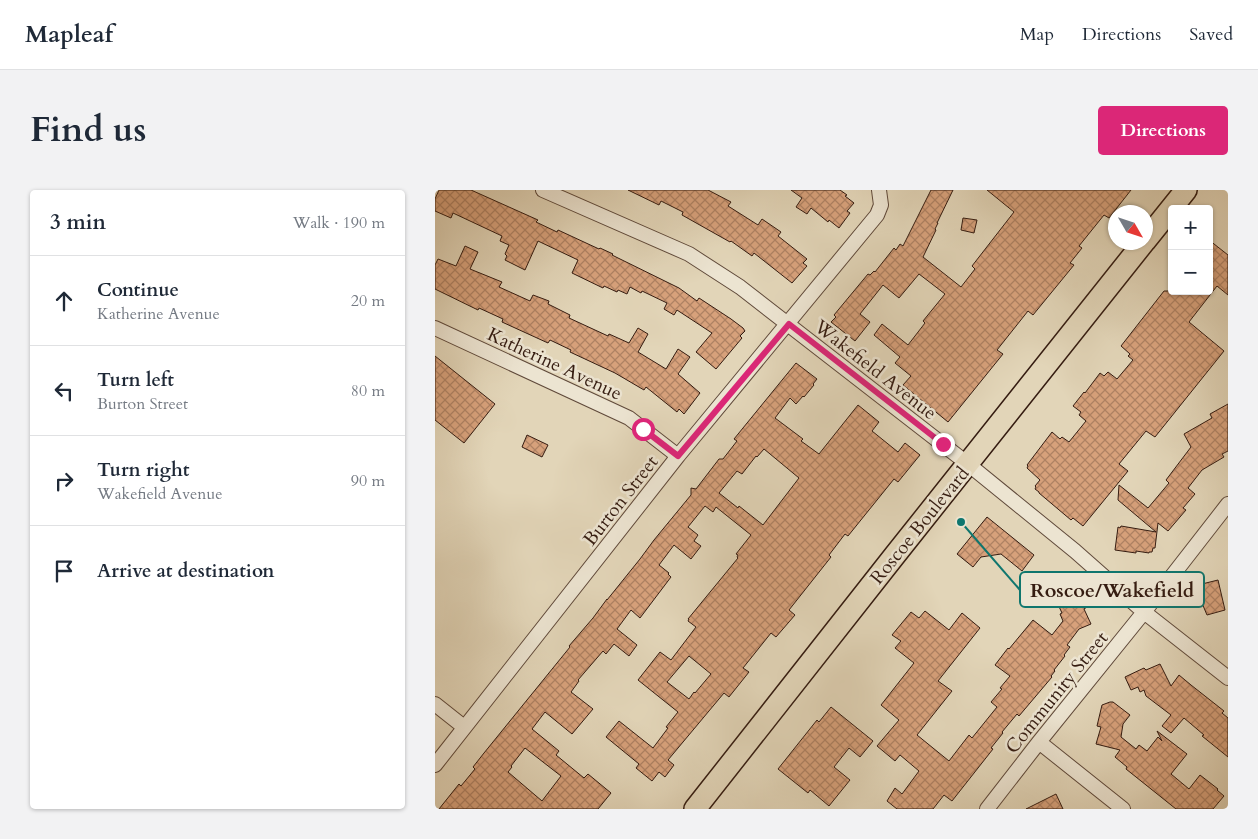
<!DOCTYPE html>
<meta charset="utf-8">
<style>
:root{--surface:#fff;--page:#f2f2f3;--text:#1f2937;--muted:#747a83;--line:#e0e1e3;--accent:#db2777}
body{margin:0;font-family:Cardo,serif;background:var(--page);color:var(--text)}
.controls{position:absolute;right:15px;top:15px;display:grid;overflow:hidden;border-radius:5px;box-shadow:0 1px 4px #0004}
.controls button{width:45px;height:45px;display:grid;place-items:center;padding:0;border:0;border-bottom:1px solid var(--line);background:var(--surface);color:var(--text);font:25px sans-serif}
.compass{position:absolute;left:673px;top:15px;width:45px;height:45px;border-radius:50%;background:var(--surface);box-shadow:0 1px 4px #0004;rotate:129deg}
.stop{position:absolute;width:15px;height:15px;margin:-11px;border:4px solid #db2777;border-radius:50%;background:#fff}
.stop.end{background:#db2777;border-color:#fff;box-shadow:0 1px 5px #0008}
.list{margin:0;padding:0;list-style:none}
h2{display:flex;justify-content:space-between;align-items:center;height:65px;margin:0;padding:0 20px;font-size:21px}
h2 small{font-size:16px;font-weight:400;color:var(--muted)}
.list li{display:grid;grid-template-columns:32px 1fr auto;gap:15px;align-items:center;box-sizing:border-box;height:90px;padding:0 20px;border-top:1px solid var(--line)}
.list b{display:block;font-size:19px;white-space:nowrap}
.list p{margin:0;font-size:16px;white-space:nowrap;color:var(--muted)}
.list em{font-size:16px;font-style:normal;color:var(--muted)}
.icon{flex:none;width:28px;height:28px;fill:none;stroke:currentColor;stroke-width:2;stroke-linecap:round;stroke-linejoin:round}
.map{position:relative;flex:none;width:793px;height:619px;overflow:hidden;border-radius:5px}
header{display:flex;align-items:center;gap:30px;box-sizing:border-box;height:70px;padding:0 25px;background:var(--surface);border-bottom:1px solid var(--line)}
header strong{font-size:24px}
nav{display:flex;gap:28px;margin-inline-start:auto;font-size:18px}
.intro{display:flex;align-items:center;justify-content:space-between;box-sizing:border-box;height:120px;padding:0 30px}
h1{margin:0;font-size:35px}
.button{padding:12px 22px;border-radius:5px;background:var(--accent);color:#fff;font-size:18px;font-weight:700}
main{display:flex;gap:30px;padding:0 30px}
aside{flex:1;background:var(--surface);border-radius:5px;box-shadow:0 1px 4px #0004}
.map>svg:first-child{display:block}
.building{fill:url(#building-cross-hatch);stroke:#351c11;fill-rule:evenodd}
.lines{fill:none;stroke-linecap:round;stroke-linejoin:round}
.street-casing{stroke:#604a3b;stroke-width:16}
.primary-casing{stroke:#351c11;stroke-width:24}
.street{stroke:#ece4d1;stroke-width:14}
.primary{stroke:#e2d5b8;stroke-width:21}
.route{stroke:#db2777;stroke-width:6}
.labels{text-anchor:middle;stroke-width:5;stroke-linejoin:round;paint-order:stroke}
.street-label{font-size:19px;fill:#351c11;stroke:#ece4d1}
.leader{fill:none;stroke:#0f766e;stroke-width:2}
.callout-dot{fill:#0f766e;stroke:#ece4d1;stroke-width:2}
.callout{fill:#ece4d1;stroke:#0f766e;stroke-width:2}
.callout-label{font-size:20px;text-anchor:middle;font-weight:bold;fill:#351c11}
</style>
<header>
<strong>Mapleaf</strong>
<nav><a>Map</a><a>Directions</a><a>Saved</a></nav>
</header>
<div class="intro"><h1>Find us</h1><a class="button">Directions</a></div>
<main>
<aside>
<h2>3 min<small>Walk · 190 m</small></h2>
<ul class="list">
<li><svg class="icon" aria-label="ahead" viewBox="0 0 24 24"><path d="M12 20V5M6 11l6-6 6 6"/></svg><div><b>Continue</b><p>Katherine Avenue</p></div><em>20 m</em></li>
<li><svg class="icon" aria-label="left" viewBox="0 0 24 24"><path d="M17 20v-9H6M10 6l-5 5 5 5"/></svg><div><b>Turn left</b><p>Burton Street</p></div><em>80 m</em></li>
<li><svg class="icon" aria-label="right" viewBox="0 0 24 24"><path d="M7 20v-9h11M14 6l5 5-5 5"/></svg><div><b>Turn right</b><p>Wakefield Avenue</p></div><em>90 m</em></li>
<li><svg class="icon" aria-label="arrive" viewBox="0 0 24 24"><path d="M6 21V4h12l-3 4 3 4H6"/></svg><div><b>Arrive at destination</b></div></li>
</ul>
</aside>
<div class="map">
<svg width="793" height="619" viewBox="0 0 793 619">
<defs>
<pattern id="building-cross-hatch" width="8" height="8" patternUnits="userSpaceOnUse" patternTransform="scale(1.25)"><rect width="8" height="8" fill="#d7a17b"/><path d="M0 0l8 8M0 8l8-8" fill="none" stroke="#af8263"/></pattern>
</defs>
<rect width="100%" height="100%" fill="#e2d5b8"/>
<filter id="stains"><feTurbulence type="fractalNoise" baseFrequency=".004" numOctaves="4"/><feColorMatrix values="0 0 0 0 .2 0 0 0 0 .09 0 0 0 0 .02 0 0 0 .5 -.17"/></filter>
<radialGradient id="worn" r=".72"><stop offset=".6" stop-color="#630" stop-opacity="0"/><stop offset="1" stop-color="#630" stop-opacity=".3"/></radialGradient>
<path class="building" d="M 4,0 L 36,0 L 103,30 L 101,32 L 122,42 L 123,40 L 164,59 L 165,58 L 178,64 L 177,65 L 181,67 L 244,98 L 262,111 L 264,108 L 296,129 L 308,138 L 310,141 L 305,146 L 307,148 L 281,179 L 261,162 L 277,143 L 242,120 L 239,125 L 229,119 L 232,113 L 207,101 L 206,103 L 195,97 L 192,104 L 183,100 L 182,102 L 169,96 L 168,98 L 137,83 L 143,70 L 103,51 L 90,80 L 70,70 L 72,66 L 70,64 L 74,55 L 65,51 L 67,46 L 18,23 L 16,28 L 0,21 L 0,9 Z
M 193,0 L 273,0 L 296,12 L 293,16 L 323,35 L 327,29 L 346,42 L 343,46 L 372,69 L 368,73 L 372,76 L 357,93 L 319,63 L 317,66 L 296,51 L 295,52 L 247,25 L 248,22 L 226,11 L 224,15 Z
M 356,0 L 405,0 L 412,5 L 410,6 L 419,13 L 412,21 L 415,23 L 404,38 L 394,30 L 393,32 L 376,18 L 372,24 L 361,17 L 367,8 Z
M 496,0 L 518,0 L 502,33 L 503,33 L 500,39 L 501,40 L 488,67 L 526,97 L 540,79 L 537,76 L 579,22 L 552,0 L 696,0 L 674,28 L 669,25 L 644,56 L 647,58 L 635,73 L 639,75 L 598,125 L 593,121 L 562,160 L 568,164 L 513,232 L 468,195 L 476,186 L 460,173 L 465,167 L 439,145 L 447,134 L 473,155 L 490,133 L 488,131 L 510,104 L 484,84 L 464,108 L 448,95 L 425,124 L 435,132 L 420,151 L 396,132 L 401,127 L 399,125 L 433,84 L 435,85 L 439,81 L 440,82 L 459,58 L 461,60 L 465,54 L 468,56 Z
M 528,28 L 542,30 L 539,43 L 526,40 Z
M 774,50 L 793,65 L 793,105 L 782,96 L 754,132 L 789,161 L 720,247 L 711,241 L 684,274 L 693,281 L 648,336 L 638,328 L 636,330 L 604,303 L 604,302 L 600,299 L 601,297 L 600,296 L 605,290 L 592,278 L 593,276 L 592,275 L 617,242 L 625,249 L 627,247 L 634,252 L 651,231 L 644,225 L 646,222 L 638,216 L 649,202 L 650,203 L 665,183 L 669,186 L 673,182 L 682,189 L 698,170 L 693,166 L 695,164 L 686,156 L 729,101 L 774,101 Z
M 30,56 L 43,62 L 35,79 L 67,92 L 64,97 L 95,111 L 98,105 L 114,111 L 113,114 L 135,125 L 134,128 L 173,146 L 174,144 L 194,153 L 203,138 L 213,144 L 203,162 L 231,179 L 243,159 L 255,167 L 243,184 L 265,203 L 249,224 L 244,219 L 242,222 L 211,197 L 209,200 L 180,183 L 135,162 L 136,160 L 115,150 L 113,153 L 67,132 L 68,129 L 44,118 L 43,120 L 0,99 L 0,75 L 3,69 L 21,76 Z
M 0,166 L 60,214 L 29,253 L 0,230 Z
M 361,173 L 382,189 L 378,194 L 379,195 L 369,207 L 368,206 L 361,214 L 355,208 L 340,228 L 368,249 L 366,251 L 384,264 L 423,215 L 444,232 L 437,241 L 463,262 L 470,253 L 485,265 L 463,292 L 459,289 L 413,346 L 410,344 L 394,365 L 396,367 L 354,420 L 360,425 L 341,447 L 336,443 L 308,478 L 314,482 L 294,507 L 289,503 L 233,570 L 239,575 L 230,587 L 224,582 L 217,591 L 201,578 L 204,574 L 171,547 L 184,531 L 218,558 L 233,538 L 231,537 L 243,522 L 203,490 L 225,462 L 236,470 L 261,437 L 253,431 L 254,429 L 253,429 L 303,368 L 302,367 L 303,365 L 301,364 L 316,345 L 281,317 L 278,322 L 270,316 L 253,337 L 263,345 L 259,351 L 266,356 L 256,369 L 239,355 L 224,375 L 234,383 L 233,384 L 236,387 L 205,428 L 196,420 L 182,439 L 202,455 L 194,466 L 179,454 L 171,464 L 168,461 L 143,490 L 144,491 L 136,502 L 158,519 L 137,544 L 110,522 L 97,539 L 124,561 L 121,565 L 149,588 L 153,584 L 176,603 L 163,619 L 4,619 L 24,594 L 26,596 L 40,579 L 38,577 L 49,563 L 135,457 L 134,456 L 158,428 L 172,409 L 172,410 L 205,369 L 219,350 L 256,305 L 256,298 L 261,299 L 284,269 L 288,269 L 302,251 L 299,249 ZM 329,259 L 364,288 L 328,335 L 304,316 L 303,318 L 284,303 L 302,281 L 307,284 L 321,266 L 322,267 ZM 254,466 L 276,484 L 260,503 L 259,502 L 254,509 L 232,492 ZM 90,558 L 126,586 L 107,611 L 73,582 L 77,577 L 76,576 Z
M 793,214 L 793,261 L 787,264 L 789,267 L 767,280 L 753,298 L 760,304 L 748,318 L 751,320 L 733,341 L 723,333 L 720,358 L 718,358 L 717,362 L 714,362 L 714,363 L 701,361 L 701,363 L 680,360 L 683,337 L 685,338 L 686,336 L 721,342 L 683,310 L 684,295 L 713,318 L 734,293 L 731,290 L 756,257 L 749,244 L 777,228 L 775,224 Z
M 92,245 L 113,255 L 107,267 L 87,257 Z
M 552,327 L 599,365 L 587,381 L 566,364 L 546,367 L 538,377 L 522,364 Z
M 783,390 L 790,420 L 772,425 L 764,406 L 766,405 L 765,399 L 768,398 L 767,394 Z
M 643,398 L 652,417 L 649,419 L 656,434 L 644,439 L 632,455 L 635,457 L 629,465 L 630,466 L 619,480 L 620,481 L 616,486 L 617,487 L 584,526 L 582,524 L 567,542 L 568,543 L 556,558 L 558,559 L 517,611 L 509,605 L 498,619 L 462,619 L 452,611 L 460,598 L 467,604 L 484,581 L 465,565 L 460,571 L 442,556 L 464,530 L 446,515 L 479,473 L 460,458 L 466,451 L 457,445 L 476,422 L 484,428 L 490,421 L 514,440 L 527,423 L 545,438 L 503,491 L 517,501 L 482,545 L 514,571 L 534,545 L 537,548 L 562,517 L 556,512 L 567,499 L 565,498 L 575,486 L 560,475 L 573,458 L 574,459 L 598,430 L 617,445 L 628,431 L 625,424 L 627,423 L 620,408 Z
M 725,474 L 736,496 L 744,485 L 756,495 L 789,521 L 787,523 L 793,528 L 793,567 L 767,546 L 769,545 L 749,528 L 736,543 L 727,536 L 736,525 L 711,506 L 709,500 L 705,502 L 703,497 L 696,500 L 690,487 L 709,478 L 711,480 Z
M 675,512 L 678,512 L 695,525 L 688,534 L 686,547 L 701,559 L 704,555 L 712,561 L 723,547 L 727,551 L 722,541 L 752,564 L 736,584 L 754,599 L 765,585 L 783,599 L 782,600 L 789,606 L 778,619 L 741,619 L 691,579 L 692,577 L 680,567 L 685,560 L 661,554 L 666,537 L 662,536 L 667,515 Z
M 396,517 L 438,551 L 425,567 L 414,558 L 399,577 L 415,590 L 394,616 L 375,600 L 373,603 L 343,579 L 382,530 L 384,532 Z
M 621,604 L 628,619 L 591,619 Z"/>
<g class="lines">
<g class="street-casing">
<path id="street" d="M 108,0 L 254,64 L 305,97 L 533,274 L 640,361 L 709,422 L 793,488
M 0,138 L 194,228 L 243,266
M 0,514 L 29,537
M 604,552 L 688,619
M 0,575 L 243,266 L 442,25 L 446,15 L 444,0
M 552,619 L 604,552 L 709,422 L 793,314"/>
</g>
<g class="primary-casing">
<path id="primary" d="M 710,51 L 751,0
M 260,619 L 460,365 L 709,52"/>
</g>
<use href="#street" class="street"/>
<use href="#primary" class="primary"/>
</g>
<g class="lines">
<path class="route" d="M 208,239 L 243,266 L 354,134 L 508,254"/>
</g>
<g class="labels">
<g class="street-label">
<text transform="translate(120 173) rotate(25)" y="7">Katherine Avenue</text>
<text transform="translate(441 179) rotate(38)" y="7">Wakefield Avenue</text>
<text transform="translate(185 310) rotate(-52)" y="7">Burton Street</text>
<text transform="translate(484 335) rotate(-51)" y="7">Roscoe Boulevard</text>
<text transform="translate(621 502) rotate(-51)" y="7">Community Street</text>
</g>
</g>
<path class="leader" d="M526 332L585 400"/>
<circle class="callout-dot" cx="526" cy="332" r="5"/>
<rect class="callout" x="585" y="382" width="184" height="35" rx="5"/>
<g class="callout-label">
<text x="677" y="407">Roscoe/Wakefield</text>
</g>
<rect width="100%" height="100%" filter="url(#stains)"/>
<rect width="100%" height="100%" fill="url(#worn)"/>
</svg>
<div class="controls">
<button>+</button>
<button>−</button>
</div>
<svg class="compass" viewBox="-18 -18 36 36"><path d="M0-13l5 13h-10z" fill="#e53935"/><path d="M0 13l5-13h-10z" fill="#747a83"/></svg>
<div class="stop" style="left:208px;top:239px"></div>
<div class="stop end" style="left:508px;top:254px"></div>
</div>
</main>
